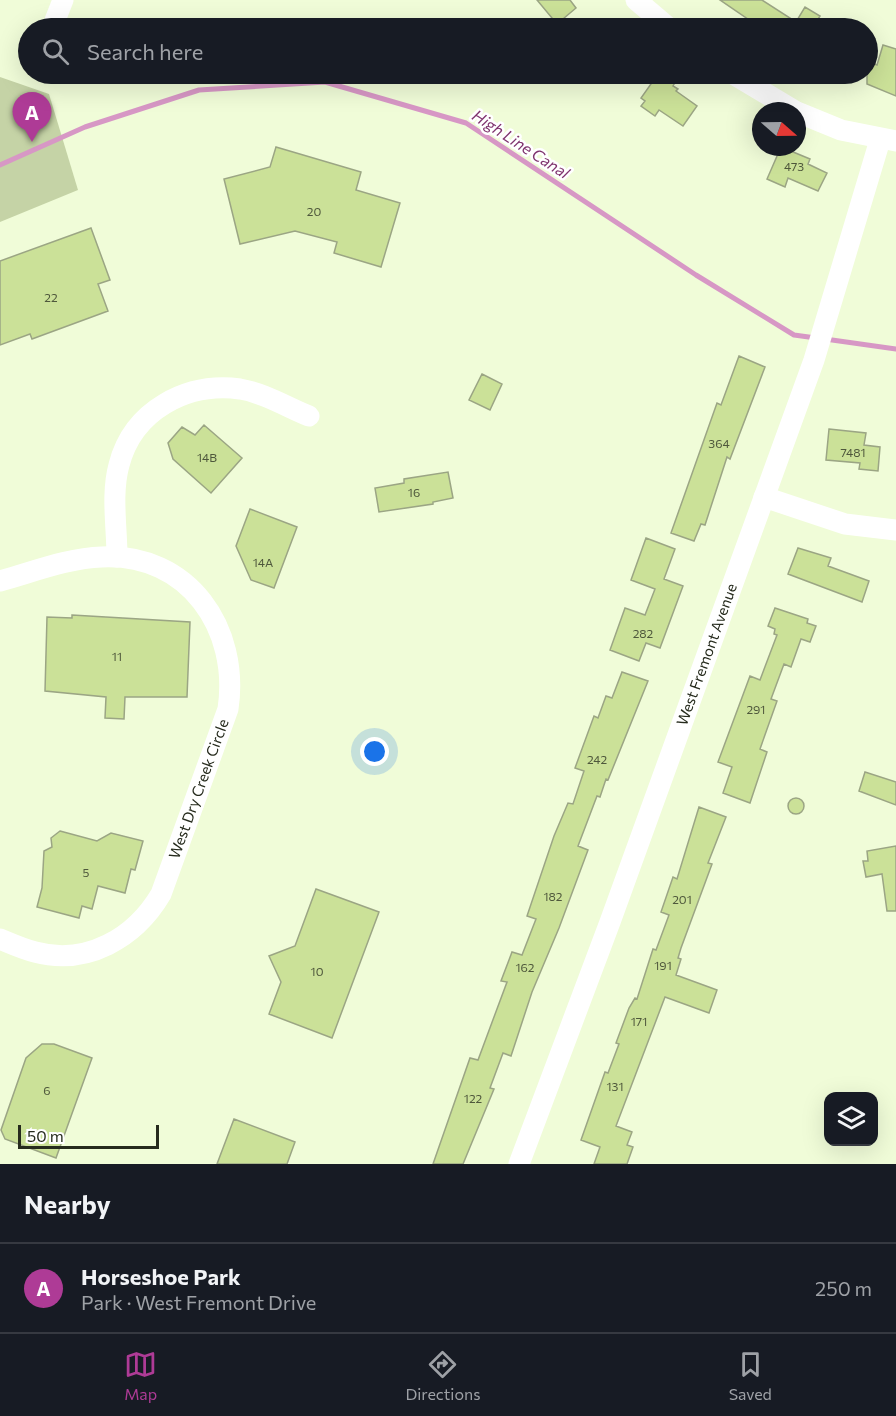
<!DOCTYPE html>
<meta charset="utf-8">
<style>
:root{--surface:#171b24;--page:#20242c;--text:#f1f3f6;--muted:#9ea1a6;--line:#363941;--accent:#ae3b96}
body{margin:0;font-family:Commissioner,sans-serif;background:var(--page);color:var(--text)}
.controls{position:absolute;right:18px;bottom:18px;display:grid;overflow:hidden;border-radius:12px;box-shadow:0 6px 24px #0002}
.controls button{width:54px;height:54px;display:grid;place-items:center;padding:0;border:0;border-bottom:2px solid var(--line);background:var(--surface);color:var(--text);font:30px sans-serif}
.compass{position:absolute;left:752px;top:102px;width:54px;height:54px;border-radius:50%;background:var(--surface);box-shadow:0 6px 24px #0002;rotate:110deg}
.scale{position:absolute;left:18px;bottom:15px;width:141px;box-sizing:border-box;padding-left:6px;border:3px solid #262b1d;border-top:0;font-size:16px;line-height:21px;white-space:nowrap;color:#262b1d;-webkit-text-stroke:4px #fff;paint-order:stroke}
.you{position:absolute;left:375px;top:752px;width:21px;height:21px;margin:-15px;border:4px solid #fff;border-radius:50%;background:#1a73e8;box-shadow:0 0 0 9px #1a73e833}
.badge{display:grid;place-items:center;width:39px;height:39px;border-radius:50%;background:var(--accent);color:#fff;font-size:20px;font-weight:700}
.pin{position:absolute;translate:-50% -50px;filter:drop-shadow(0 2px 3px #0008)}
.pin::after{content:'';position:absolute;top:32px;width:21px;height:18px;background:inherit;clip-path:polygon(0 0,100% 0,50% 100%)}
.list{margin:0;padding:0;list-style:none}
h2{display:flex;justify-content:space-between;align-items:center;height:78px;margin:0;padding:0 24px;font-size:26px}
h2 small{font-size:20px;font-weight:400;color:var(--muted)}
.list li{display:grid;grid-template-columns:39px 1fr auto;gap:18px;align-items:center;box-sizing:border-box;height:90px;padding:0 24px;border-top:2px solid var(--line)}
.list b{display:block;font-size:22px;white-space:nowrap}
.list p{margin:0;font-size:20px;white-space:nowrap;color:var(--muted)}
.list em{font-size:20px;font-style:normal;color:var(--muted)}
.icon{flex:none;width:33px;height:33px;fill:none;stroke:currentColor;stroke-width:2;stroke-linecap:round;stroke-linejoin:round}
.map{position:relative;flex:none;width:896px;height:1164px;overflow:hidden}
.search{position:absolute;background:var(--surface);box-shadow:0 6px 24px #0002;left:18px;right:18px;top:18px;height:66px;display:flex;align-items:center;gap:15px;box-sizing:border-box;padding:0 21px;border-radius:33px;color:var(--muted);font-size:22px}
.sheet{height:168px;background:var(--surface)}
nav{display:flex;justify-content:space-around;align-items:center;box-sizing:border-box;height:84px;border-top:2px solid var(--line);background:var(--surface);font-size:16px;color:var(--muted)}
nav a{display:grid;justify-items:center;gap:3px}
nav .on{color:var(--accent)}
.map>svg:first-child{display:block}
.green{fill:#c5d3a6}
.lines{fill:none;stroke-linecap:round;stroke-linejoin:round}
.stream{stroke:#d797c5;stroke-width:5}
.building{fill:#cbe198;stroke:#9ba584;stroke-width:1.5}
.minor{stroke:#fff;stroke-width:21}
.labels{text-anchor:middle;stroke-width:5;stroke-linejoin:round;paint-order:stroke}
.number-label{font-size:12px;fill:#4f583c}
.street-label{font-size:15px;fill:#262b1d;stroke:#fff}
.water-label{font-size:16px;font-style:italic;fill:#7f346e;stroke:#fff}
</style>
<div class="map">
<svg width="896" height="1164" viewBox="0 0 896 1164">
<rect width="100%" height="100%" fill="#f0fcd8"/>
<path class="green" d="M 0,77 L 49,94 L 78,190 L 0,222 Z"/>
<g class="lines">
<path class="stream" d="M 0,165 L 85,127 L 199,90 L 325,82 L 466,123 L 696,275 L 794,335 L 816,338
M 825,339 L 896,349"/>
</g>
<path class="building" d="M 537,0 L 570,0 L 576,8 L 557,24 Z
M 720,0 L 762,0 L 796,22 L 805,7 L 820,16 L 813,28 L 761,28 Z
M 883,45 L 896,49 L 896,96 L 867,84 L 867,61 L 877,65 Z
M 658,74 L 669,74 L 677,79 L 673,86 L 678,89 L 676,91 L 697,106 L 683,126 L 659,110 L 655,116 L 641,106 L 645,101 L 641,98 Z
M 276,147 L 361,172 L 356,190 L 400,203 L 381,267 L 334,253 L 337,242 L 295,231 L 240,244 L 224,179 L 270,167 Z
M 781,147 L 810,159 L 808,164 L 827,173 L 818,191 L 788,178 L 785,187 L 767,179 Z
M 91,228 L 110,280 L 98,284 L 108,311 L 32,339 L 30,334 L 0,345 L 0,261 Z
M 739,356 L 765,367 L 730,459 L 727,457 L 705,525 L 701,524 L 694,541 L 671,533 L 717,403 L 721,405 Z
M 482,374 L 502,384 L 490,410 L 469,400 Z
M 204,425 L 242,458 L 211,493 L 173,459 L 168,443 L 182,427 L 195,435 Z
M 829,429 L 866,433 L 864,445 L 880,447 L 878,471 L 859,469 L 860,463 L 826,460 Z
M 448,472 L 453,498 L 433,502 L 433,504 L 379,512 L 375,488 L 404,483 L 404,479 Z
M 250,509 L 297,527 L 274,588 L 251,580 L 236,546 Z
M 646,538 L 675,549 L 664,579 L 683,586 L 660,648 L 646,643 L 639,661 L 610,650 L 625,608 L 645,615 L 655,589 L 631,580 Z
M 798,548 L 831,558 L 828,566 L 869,581 L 862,602 L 788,574 Z
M 775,608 L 808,619 L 807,623 L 816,626 L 810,642 L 801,639 L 791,667 L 784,664 L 771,699 L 777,701 L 760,749 L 767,752 L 750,803 L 723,793 L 732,767 L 718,762 L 750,676 L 760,680 L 777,635 L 774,634 L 775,629 L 768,626 Z
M 72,615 L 190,622 L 187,697 L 125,697 L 124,719 L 105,718 L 106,697 L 45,691 L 47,617 L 72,618 Z
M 622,672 L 648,681 L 608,780 L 606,779 L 600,797 L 597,796 L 578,846 L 588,850 L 559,928 L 532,992 L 511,1056 L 503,1053 L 490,1088 L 494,1089 L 463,1164 L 433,1164 L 470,1058 L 478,1060 L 507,982 L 501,981 L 512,952 L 522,955 L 536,919 L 527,916 L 554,836 L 568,803 L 573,804 L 584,771 L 575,768 L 594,716 L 598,718 L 606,696 L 612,698 Z
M 865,772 L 896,782 L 896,805 L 859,791 Z
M788 806a8 8 0 1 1 16 0a8 8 0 1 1-16 0Z
M 699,807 L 726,817 L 708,863 L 712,864 L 681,948 L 678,958 L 681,959 L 676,975 L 717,990 L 709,1013 L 665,997 L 616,1126 L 632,1132 L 627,1145 L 633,1147 L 627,1164 L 594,1164 L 600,1147 L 581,1140 L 605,1072 L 608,1073 L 619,1044 L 616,1043 L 629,1008 L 635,998 L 637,999 L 653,949 L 656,950 L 669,915 L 661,912 L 673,877 L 677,879 Z
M 60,831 L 97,841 L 111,833 L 143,841 L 135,870 L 131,869 L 125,893 L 98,886 L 92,909 L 82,906 L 79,918 L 37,907 L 42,888 L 44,851 L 52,847 L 51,838 Z
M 896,846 L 896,911 L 887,911 L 882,874 L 866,877 L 863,861 L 868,861 L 867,851 Z
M 316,889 L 379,912 L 332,1038 L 269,1014 L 281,982 L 269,956 L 295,946 Z
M 42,1044 L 54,1044 L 92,1058 L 56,1158 L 5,1139 L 1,1130 L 26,1058 Z
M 234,1119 L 295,1142 L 287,1164 L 217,1164 Z"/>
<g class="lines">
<g class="minor">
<path d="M 636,0 L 669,28"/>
<path d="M 52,28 L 63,0"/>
<path d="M 733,74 L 795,111"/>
<path d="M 797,112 L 841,130 L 896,141"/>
<path d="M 764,497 L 845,524 L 896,530"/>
<path d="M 117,557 C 117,527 111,494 119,465 C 133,410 187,382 240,389 C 264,393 287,407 309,416"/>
<path d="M 0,581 C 33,572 68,558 102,557 C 189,553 240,629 228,709 L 161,894 C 135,938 87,966 35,952 C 23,949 12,944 0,939"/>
<path id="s1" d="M 519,1164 L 610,922 L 814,360 L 880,140"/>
</g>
</g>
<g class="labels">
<g class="number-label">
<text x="794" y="171">473</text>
<text x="314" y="216">20</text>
<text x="51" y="302">22</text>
<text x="719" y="448">364</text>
<text x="853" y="457">7481</text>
<text x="207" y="462">14B</text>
<text x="414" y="497">16</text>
<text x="263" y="567">14A</text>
<text x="643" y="638">282</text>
<text x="117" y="661">11</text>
<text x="756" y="714">291</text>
<text x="597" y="764">242</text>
<text x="86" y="877">5</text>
<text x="553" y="901">182</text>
<text x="682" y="904">201</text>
<text x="663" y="970">191</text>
<text x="525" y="972">162</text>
<text x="317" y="976">10</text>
<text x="639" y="1026">171</text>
<text x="615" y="1091">131</text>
<text x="47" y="1095">6</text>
<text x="473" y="1103">122</text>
</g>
<g class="street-label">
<text dy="5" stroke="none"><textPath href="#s1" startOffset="543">West Fremont Avenue</textPath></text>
<text transform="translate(199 789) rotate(-70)" y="5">West Dry Creek Circle</text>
</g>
<g class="water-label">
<text transform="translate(521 144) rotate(33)" y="6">High Line Canal</text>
</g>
</g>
</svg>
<div class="controls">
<button><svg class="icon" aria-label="layers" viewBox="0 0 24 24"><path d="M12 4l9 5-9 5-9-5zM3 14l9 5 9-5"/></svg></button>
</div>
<svg class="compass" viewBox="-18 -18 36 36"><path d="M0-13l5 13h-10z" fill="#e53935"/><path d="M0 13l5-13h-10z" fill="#9ea1a6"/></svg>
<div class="scale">50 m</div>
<div class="you"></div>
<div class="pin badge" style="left:32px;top:142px">A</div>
<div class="search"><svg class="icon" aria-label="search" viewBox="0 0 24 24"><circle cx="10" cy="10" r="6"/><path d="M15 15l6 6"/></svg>Search here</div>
</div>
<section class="sheet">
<h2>Nearby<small></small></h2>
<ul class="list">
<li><span class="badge">A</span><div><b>Horseshoe Park</b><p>Park · West Fremont Drive</p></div><em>250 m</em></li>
</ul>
</section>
<nav>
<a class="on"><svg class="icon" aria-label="map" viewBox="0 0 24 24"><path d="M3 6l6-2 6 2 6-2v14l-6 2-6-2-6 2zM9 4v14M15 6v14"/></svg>Map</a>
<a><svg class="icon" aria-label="directions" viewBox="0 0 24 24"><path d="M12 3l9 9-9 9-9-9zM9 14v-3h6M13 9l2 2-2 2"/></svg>Directions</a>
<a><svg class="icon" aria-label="saved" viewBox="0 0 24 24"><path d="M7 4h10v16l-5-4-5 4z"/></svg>Saved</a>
</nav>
